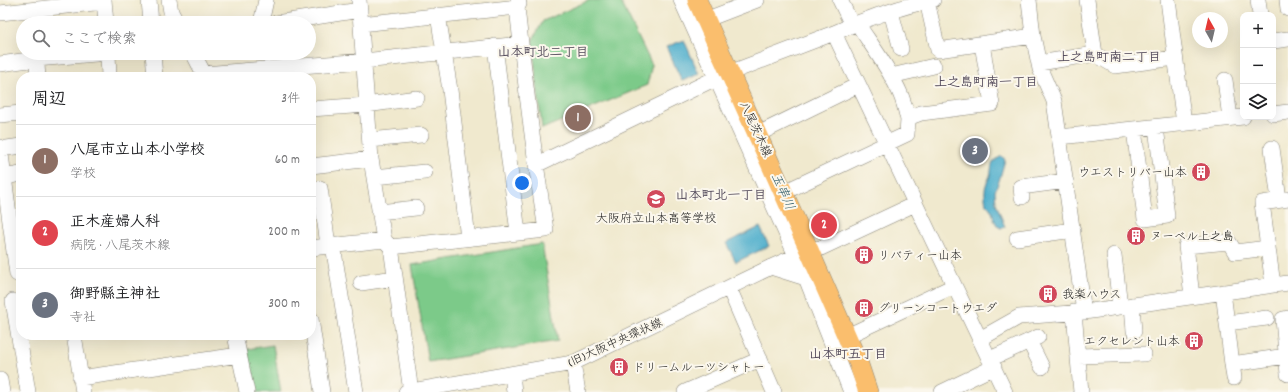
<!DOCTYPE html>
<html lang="ja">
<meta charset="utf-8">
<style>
:root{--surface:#fff;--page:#f6f6f6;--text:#202124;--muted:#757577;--line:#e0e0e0;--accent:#d93025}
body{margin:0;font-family:Dekko,"Klee One",sans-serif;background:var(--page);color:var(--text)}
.controls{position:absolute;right:12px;top:12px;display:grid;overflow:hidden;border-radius:8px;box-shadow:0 4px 16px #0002}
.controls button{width:36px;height:36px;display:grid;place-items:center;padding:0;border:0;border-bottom:1px solid var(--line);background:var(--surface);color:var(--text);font:20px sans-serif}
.compass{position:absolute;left:1192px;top:12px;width:36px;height:36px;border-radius:50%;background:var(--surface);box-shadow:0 4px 16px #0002;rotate:352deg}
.you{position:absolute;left:522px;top:183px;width:14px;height:14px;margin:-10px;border:3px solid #fff;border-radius:50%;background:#1a73e8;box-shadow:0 0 0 6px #1a73e833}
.badge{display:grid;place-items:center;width:26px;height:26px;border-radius:50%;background:var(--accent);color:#fff;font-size:13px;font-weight:700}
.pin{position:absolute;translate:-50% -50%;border:2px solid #fff;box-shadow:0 1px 4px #0006}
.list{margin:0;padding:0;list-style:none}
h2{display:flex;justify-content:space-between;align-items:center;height:52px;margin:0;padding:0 16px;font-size:17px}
h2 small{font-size:13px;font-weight:400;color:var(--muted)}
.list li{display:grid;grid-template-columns:26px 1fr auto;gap:12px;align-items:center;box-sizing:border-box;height:72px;padding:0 16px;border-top:1px solid var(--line)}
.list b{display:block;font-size:15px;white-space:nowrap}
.list p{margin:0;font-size:13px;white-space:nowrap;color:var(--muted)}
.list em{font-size:13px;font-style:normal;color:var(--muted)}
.icon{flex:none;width:22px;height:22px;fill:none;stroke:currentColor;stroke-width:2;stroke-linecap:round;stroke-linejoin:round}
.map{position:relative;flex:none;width:1288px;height:392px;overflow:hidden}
.search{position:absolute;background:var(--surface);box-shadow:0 4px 16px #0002;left:16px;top:16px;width:300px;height:44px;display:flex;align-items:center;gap:10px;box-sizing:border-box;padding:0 14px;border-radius:22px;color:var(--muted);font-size:15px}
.panel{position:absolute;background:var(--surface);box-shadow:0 4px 16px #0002;left:16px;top:72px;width:300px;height:268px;border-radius:16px}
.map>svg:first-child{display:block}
.green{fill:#7cca89;stroke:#4c7352}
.water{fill:#4daecc;stroke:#346574}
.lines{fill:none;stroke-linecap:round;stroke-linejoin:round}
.minor-casing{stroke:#868275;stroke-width:16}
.major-casing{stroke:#868275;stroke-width:20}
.minor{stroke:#fff;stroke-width:15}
.major{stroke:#fabe6d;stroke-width:19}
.labels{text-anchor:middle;stroke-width:4;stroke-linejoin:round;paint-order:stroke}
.street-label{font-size:12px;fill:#1c1c1c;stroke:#fbf7ec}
.poi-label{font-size:12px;fill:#1c1c1c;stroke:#fbf7ec;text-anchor:start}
.neighbourhood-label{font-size:13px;font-weight:bold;fill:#534a5b;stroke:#fbf7ec}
.water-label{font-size:13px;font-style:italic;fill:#325e6b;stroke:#fbf7ec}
</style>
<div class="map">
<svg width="1288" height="392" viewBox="0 0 1288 392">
<rect width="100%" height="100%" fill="#fbf7ec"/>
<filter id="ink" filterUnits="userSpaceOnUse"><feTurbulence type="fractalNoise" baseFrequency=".025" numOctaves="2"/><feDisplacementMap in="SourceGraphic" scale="8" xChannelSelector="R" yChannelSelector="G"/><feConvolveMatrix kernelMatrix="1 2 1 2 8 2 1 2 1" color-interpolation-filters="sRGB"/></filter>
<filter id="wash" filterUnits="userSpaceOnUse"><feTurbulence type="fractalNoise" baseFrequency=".012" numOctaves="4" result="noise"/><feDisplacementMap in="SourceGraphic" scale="16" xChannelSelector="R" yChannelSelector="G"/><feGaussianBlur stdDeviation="0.9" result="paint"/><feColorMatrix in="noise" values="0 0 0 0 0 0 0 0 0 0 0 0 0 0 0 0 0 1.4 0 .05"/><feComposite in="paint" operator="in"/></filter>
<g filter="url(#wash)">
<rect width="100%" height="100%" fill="#f0e9ce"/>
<path class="green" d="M 590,0 L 620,0 L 652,65 L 647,85 L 542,129 L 532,41 L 543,21 Z
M 542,244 L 558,341 L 428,362 L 412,265 Z
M 273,345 L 281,392 L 254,392 L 247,349 Z"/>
<path class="water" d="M 684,40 L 699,74 L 682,81 L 666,47 Z
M 1002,156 L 1005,160 L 999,181 L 995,191 L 996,203 L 1005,227 L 1000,228 C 991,221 996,212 986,204 C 985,198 984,191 986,185 C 987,182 989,179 990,176 C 993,164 989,163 1002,156 Z
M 760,227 L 769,246 L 736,262 L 726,243 Z"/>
</g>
<g filter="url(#ink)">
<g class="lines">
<g class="minor-casing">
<path id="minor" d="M 104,0 L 106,23
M 149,0 L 151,23
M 169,0 L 171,12 L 177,23
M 359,0 L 371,159 L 384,240 L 391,247 L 411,392
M 681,0 L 806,278
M 840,0 L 852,25
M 1029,0 L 1033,36 L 1040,69 L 1054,101 L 1084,312
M 1087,0 L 1095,54
M 1168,0 L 1184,124
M 1258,0 L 1260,15
M 1287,0 L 1288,9
M 927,1 L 938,50 L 1033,36
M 891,12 L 901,49
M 0,13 L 104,2
M 438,15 L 450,90 L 468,238
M 705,20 L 757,0
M 261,23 L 266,0
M 276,23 L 360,10
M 857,23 C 872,46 889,68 900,93 C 904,102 906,111 908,120
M 361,24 L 517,7
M 834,33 L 1005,392
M 1273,41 L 1288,39
M 495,46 L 518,233
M 36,53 L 38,77
M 108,53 L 109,77
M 153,53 L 155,77
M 193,53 L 204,74 L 205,77
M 1039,63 L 1095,54 L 1115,66 L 1175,58
M 0,64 L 36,59 L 108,53
M 204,74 L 364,61 L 521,44
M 891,76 L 934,66
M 1225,80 L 1230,118
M 311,109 L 366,105 L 417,98
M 1273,114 L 1288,112
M 0,115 L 21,113
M 1134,129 L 1145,219 L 1167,216 L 1156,127
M 758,134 L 858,85
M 1060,137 L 1243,117
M 370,140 L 421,135
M 0,147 L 17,274
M 1272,148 L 1279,200
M 0,149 L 21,146
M 536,165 L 716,78 L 834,33 C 865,19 899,7 933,0
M 311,166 L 371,159
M 4,177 L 21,174
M 374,177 L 425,172
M 320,188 L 328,245
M 784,192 L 907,134 L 908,120 L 913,116 L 921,113 L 992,104 L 982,44
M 1022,197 L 1021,187 L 1066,181
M 379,212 L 416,208
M 1017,238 L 1073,230
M 333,245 L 356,392
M 391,247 L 546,230 C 534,156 525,82 517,7 L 519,4 L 518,0
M 311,248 L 384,240
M 1114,255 L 1120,306
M 771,267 L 806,278 L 851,392
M 361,283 L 395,278
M 1273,285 L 1262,203 L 1288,199
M 729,288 L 774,392
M 1223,292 L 1232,364 L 1286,356
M 1192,296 L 1186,246 L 1229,242 L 1235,252 L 1268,248
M 13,301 L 28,392
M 1132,305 L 1134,331
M 1074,312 L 1081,392
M 1288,318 L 1283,319 L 1288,374
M 311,319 L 322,392
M 1227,323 L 1267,318
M 74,335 L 83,392
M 235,335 L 247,392
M 847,336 L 954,286
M 980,339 L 1019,317 L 1084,312 L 1288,283
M 1029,341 L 1042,367
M 1078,356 L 1144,354
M 990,359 L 1038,337
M 573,363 L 578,392
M 1232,364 L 1234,378
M 512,374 L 514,392
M 80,378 L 239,355
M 0,380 L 2,392
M 406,392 L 573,363 L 771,267 L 809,250 L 821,248 L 915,204
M 685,392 L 760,359
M 942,392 L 994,367"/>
</g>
<g class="major-casing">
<path id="major" d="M 697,0 L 809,250 L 858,362 L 868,392"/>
</g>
<use href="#minor" class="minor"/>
<use href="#major" class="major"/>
</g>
</g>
<defs>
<g id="building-disc" transform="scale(1)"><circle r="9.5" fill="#d1495b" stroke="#fbf7ec"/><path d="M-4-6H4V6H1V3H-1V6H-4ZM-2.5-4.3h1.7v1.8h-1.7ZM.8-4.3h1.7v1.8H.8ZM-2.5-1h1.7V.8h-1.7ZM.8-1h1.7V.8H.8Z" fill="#fff"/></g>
<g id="school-disc" transform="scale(1)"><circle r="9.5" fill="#d1495b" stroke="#fbf7ec"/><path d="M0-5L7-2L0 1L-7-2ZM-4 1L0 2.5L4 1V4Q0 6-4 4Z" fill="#fff"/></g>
</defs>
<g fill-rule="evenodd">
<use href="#building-disc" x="1201" y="172"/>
<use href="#school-disc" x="656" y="199"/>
<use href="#building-disc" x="1136" y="236"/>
<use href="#building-disc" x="864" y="255"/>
<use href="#building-disc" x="1048" y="294"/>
<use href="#building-disc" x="864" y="308"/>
<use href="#building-disc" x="1194" y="341"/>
<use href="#building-disc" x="619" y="367"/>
</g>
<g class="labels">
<g class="street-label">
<text transform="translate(756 129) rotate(65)" y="4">八尾茨木線</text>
<text transform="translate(615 342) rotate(-24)" y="4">(旧)大阪中央環状線</text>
</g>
<g class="poi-label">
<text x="1187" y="176" text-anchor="end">ウエストリバー山本</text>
<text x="656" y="222" text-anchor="middle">大阪府立山本高等学校</text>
<text x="1150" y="240">ヌーベル上之島</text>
<text x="878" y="259">リバティー山本</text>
<text x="1062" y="298">我楽ハウス</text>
<text x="878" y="312">グリーンコートウエダ</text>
<text x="1180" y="345" text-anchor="end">エクセレント山本</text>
<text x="633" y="371">ドリームルーツシャトー</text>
</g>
<g class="neighbourhood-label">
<text x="543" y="56">山本町北二丁目</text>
<text x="1109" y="61">上之島町南二丁目</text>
<text x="986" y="86">上之島町南一丁目</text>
<text x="721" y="199">山本町北一丁目</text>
<text x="848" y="358">山本町五丁目</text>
</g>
<g class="water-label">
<text transform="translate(784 191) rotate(66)" y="5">玉串川</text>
</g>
</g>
</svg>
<div class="controls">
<button>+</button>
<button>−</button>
<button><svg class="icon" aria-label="layers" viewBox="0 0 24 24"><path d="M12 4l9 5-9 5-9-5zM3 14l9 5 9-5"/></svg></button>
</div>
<svg class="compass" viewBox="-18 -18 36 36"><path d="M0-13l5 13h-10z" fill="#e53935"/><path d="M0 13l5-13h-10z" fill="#757577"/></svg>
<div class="you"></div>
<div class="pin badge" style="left:578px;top:118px;background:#8d6e63">1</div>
<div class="pin badge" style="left:824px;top:225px;background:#e0444e">2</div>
<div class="pin badge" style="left:975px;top:151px;background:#6b7280">3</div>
<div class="search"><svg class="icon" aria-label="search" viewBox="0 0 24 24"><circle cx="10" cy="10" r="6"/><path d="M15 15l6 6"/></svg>ここで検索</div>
<section class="panel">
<h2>周辺<small>3件</small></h2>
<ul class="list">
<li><span class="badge" style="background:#8d6e63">1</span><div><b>八尾市立山本小学校</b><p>学校</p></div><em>60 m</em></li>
<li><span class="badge" style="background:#e0444e">2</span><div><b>正木産婦人科</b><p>病院 · 八尾茨木線</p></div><em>200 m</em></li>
<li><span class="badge" style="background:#6b7280">3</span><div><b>御野縣主神社</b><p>寺社</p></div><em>300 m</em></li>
</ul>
</section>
</div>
